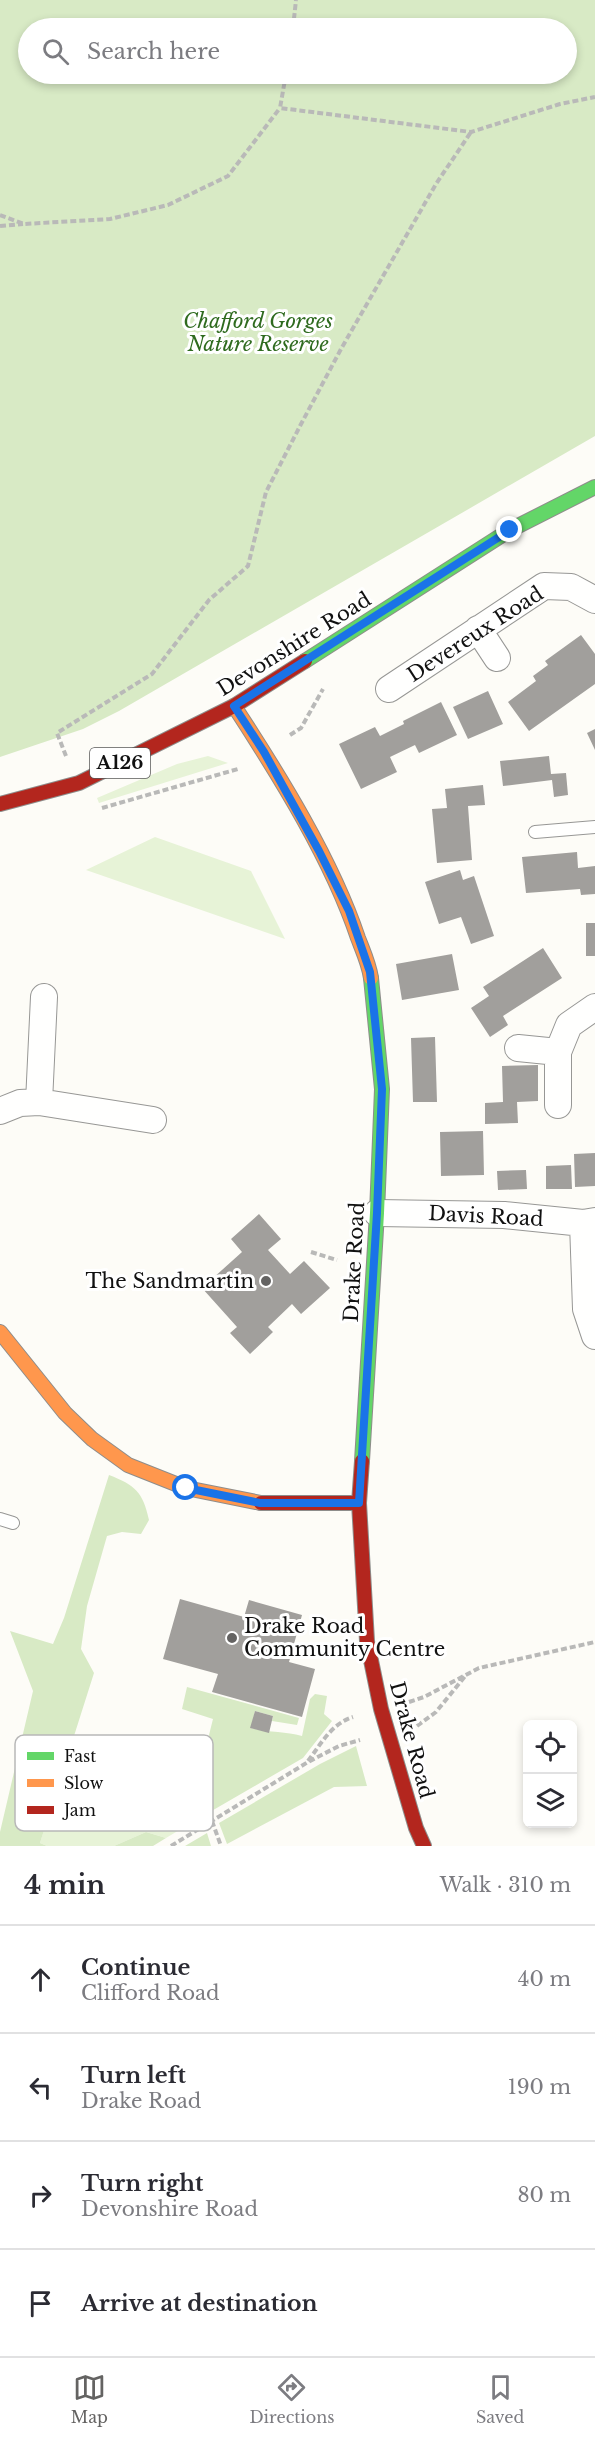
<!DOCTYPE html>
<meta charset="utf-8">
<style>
:root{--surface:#fff;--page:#f7f7f7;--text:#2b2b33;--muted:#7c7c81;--line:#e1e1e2;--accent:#646362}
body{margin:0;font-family:"Libre Baskerville",serif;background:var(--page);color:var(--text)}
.controls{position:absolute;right:18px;bottom:18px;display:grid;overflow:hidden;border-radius:9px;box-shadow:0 3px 9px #0003}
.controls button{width:54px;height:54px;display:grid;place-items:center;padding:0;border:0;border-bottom:2px solid var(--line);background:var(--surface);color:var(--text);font:30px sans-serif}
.stop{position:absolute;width:18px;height:18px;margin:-14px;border:4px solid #1a73e8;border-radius:50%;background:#fff}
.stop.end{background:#1a73e8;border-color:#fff;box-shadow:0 2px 6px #0008}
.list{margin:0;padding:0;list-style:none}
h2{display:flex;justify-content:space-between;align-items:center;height:78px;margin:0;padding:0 24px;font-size:26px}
h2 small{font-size:20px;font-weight:400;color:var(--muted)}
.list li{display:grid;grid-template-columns:39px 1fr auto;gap:18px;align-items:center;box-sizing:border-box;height:108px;padding:0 24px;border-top:2px solid var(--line)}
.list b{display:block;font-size:22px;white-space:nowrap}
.list p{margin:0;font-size:20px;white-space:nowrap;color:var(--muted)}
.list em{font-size:20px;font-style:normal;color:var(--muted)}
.icon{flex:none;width:33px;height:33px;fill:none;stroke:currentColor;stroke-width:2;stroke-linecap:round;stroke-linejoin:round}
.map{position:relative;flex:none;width:595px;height:1846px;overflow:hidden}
.search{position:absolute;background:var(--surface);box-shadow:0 3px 9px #0003;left:18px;right:18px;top:18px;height:66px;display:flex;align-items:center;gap:15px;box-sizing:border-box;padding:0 21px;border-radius:33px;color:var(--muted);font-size:22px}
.sheet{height:510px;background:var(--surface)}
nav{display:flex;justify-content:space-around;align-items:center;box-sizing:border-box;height:84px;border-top:2px solid var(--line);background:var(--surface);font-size:16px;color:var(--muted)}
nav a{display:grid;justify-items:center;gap:3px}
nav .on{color:var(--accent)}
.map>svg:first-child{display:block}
.green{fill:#e7f3d7}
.forest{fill:#d8eac5;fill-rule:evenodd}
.building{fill:#a19f9c}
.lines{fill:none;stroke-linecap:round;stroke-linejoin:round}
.lane-casing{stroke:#979795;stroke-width:14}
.street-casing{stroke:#979795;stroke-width:28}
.fast-casing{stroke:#8e8d8b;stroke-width:16}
.slow-casing{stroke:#8e8d8b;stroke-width:16}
.jam-casing{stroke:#8e8d8b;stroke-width:16}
.path{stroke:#b9b9b8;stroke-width:4;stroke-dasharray:6 3;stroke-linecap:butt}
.lane{stroke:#fffffe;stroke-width:12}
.street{stroke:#fffffe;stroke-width:26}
.fast{stroke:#63d668;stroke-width:14}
.slow{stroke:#ff974d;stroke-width:14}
.jam{stroke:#b3261e;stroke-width:14}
.route{stroke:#1a73e8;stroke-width:8}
.poi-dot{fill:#646362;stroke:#fff;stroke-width:2}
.labels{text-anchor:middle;stroke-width:6;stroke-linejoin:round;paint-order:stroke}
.shield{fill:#fff;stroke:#585858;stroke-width:1.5}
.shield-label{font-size:18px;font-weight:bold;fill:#111}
.park-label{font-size:20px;font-style:italic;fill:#2f6b1f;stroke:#fff}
.street-label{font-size:20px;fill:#111;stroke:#fff}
.poi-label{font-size:20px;fill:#111;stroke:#fff;text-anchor:end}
.key{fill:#fff;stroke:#b8b8b8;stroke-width:1.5}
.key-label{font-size:16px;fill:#111}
</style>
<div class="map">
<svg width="595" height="1846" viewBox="0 0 595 1846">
<rect width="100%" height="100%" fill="#fdfcf7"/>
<path class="green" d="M 208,756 L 228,763 L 99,803 L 97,798 L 177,764 Z
M 155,837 L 251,871 L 285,939 L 86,870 Z
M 68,1753 L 187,1785 L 196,1820 L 166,1838 L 146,1832 L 114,1846 L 47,1846 L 40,1843 Z"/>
<path class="forest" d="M 0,0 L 595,0 L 595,436 L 119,711 L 83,729 L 0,757 ZM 566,28 L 566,74 L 28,74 L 28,28 Z
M 109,1475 C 135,1485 143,1492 149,1520 L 141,1534 L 122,1532 L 107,1536 L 87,1606 L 81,1649 L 94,1673 L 40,1843 L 47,1846 L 0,1846 L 0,1832 L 33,1691 L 10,1631 L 53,1644 L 64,1618 Z
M 187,1687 L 299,1718 L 297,1725 L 272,1721 L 273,1716 L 255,1711 L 251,1728 C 268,1733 285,1731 302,1736 L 310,1699 L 315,1694 L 327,1696 L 324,1714 L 332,1721 L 303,1758 L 196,1820 L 187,1785 L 200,1771 L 213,1719 L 182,1709 Z
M 356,1746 L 367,1786 L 334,1787 L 227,1844 L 219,1823 L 320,1764 Z
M 146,1832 L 166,1838 L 153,1846 L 114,1846 Z
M 207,1833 L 211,1846 L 185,1846 Z"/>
<path class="building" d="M 581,635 L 595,654 L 595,684 L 529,731 L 508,702 L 536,681 L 533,676 L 548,665 L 545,661 Z
M 488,691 L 503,724 L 468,739 L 453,707 Z
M 441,702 L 457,735 L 419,753 L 415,745 L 390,757 L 397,772 L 361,789 L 339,744 L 375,727 L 380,736 L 404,724 L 403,721 Z
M 595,729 L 595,750 L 587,733 Z
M 549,756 L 551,774 L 566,773 L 568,795 L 554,797 L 552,780 L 503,786 L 500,761 Z
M 483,785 L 485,805 L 468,806 L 472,860 L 437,863 L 432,809 L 447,808 L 445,789 Z
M 577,852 L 578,868 L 595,866 L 595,894 L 581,895 L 580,889 L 526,893 L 522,857 Z
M 460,870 L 463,880 L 474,876 L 494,936 L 471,944 L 461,917 L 439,924 L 425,882 Z
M 586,923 L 595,923 L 595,956 L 586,956 Z
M 543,948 L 562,978 L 503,1016 L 508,1025 L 490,1037 L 471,1008 L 489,996 L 483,987 Z
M 452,954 L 459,990 L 402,1000 L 396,964 Z
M 435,1037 L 437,1102 L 413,1102 L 411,1038 Z
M 538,1065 L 538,1101 L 517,1102 L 518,1123 L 485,1124 L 485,1103 L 503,1102 L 502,1066 Z
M 483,1131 L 484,1175 L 441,1176 L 440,1132 Z
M 595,1153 L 595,1186 L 575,1187 L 574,1154 Z
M 571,1165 L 572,1189 L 546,1189 L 546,1166 Z
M 526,1170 L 527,1189 L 498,1190 L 497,1171 Z
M 259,1214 L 281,1239 L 268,1250 L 290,1274 L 304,1261 L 330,1288 L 301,1314 L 292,1304 L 268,1327 L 273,1332 L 250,1354 L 230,1333 L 237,1327 L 202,1288 L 242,1252 L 231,1239 Z
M 180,1599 L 244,1617 L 249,1600 L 302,1615 L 289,1662 L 315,1669 L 302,1717 L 212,1692 L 218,1674 L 163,1659 Z
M 255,1711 L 273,1716 L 269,1733 L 250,1728 Z"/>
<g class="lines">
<g class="lane-casing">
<path id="lane" d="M 535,832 L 595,827
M 0,1519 L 13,1523"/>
</g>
<g class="street-casing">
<path id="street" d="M 478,629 L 497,658
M 389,689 L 544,586 L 571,587 L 595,600
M 518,1048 L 558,1052
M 39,1102 L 44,997
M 558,1105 L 558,1052 L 569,1025 L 595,1007
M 0,1111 L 20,1103 L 39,1102 L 153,1120
M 377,1213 L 504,1215 L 583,1223 L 595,1221
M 583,1223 L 586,1309 L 595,1336"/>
</g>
<g class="fast-casing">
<path id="fast" d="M 305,661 L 510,530 L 595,487
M 362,1461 L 377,1213 L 382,1089 L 371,978"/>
</g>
<g class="slow-casing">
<path id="slow" d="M 234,706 C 279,775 332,860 358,938 C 363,951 369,964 371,978
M 0,1332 L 65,1413 L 92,1439 L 128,1465 L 186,1488 L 261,1503"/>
</g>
<g class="jam-casing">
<path id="jam" d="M 0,804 L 79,783 L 234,706 L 305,661
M 362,1461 L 359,1503 L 367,1641 L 381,1709 L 416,1828 L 424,1846
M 261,1503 L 359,1503"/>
</g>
<path class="path" d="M 293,28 L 296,0
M 286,74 L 280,108 L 471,132 L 560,104 L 595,97
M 0,215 L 24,224 L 110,219 L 168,205 L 228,176 L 280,108
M 0,226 L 23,224
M 290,735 L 301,728 L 323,689
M 66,756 L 57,733 L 152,674 L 209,600 L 248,566 L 266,492 L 300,426 L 341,349 L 436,184 L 471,132
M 102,808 L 238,769
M 311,1252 L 337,1260
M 409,1702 L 424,1697 L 479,1668 L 595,1642
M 417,1726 L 436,1712 L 466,1675
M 308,1761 C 321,1744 331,1724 353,1717
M 212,1821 L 221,1846
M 171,1846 L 308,1762 L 339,1746 L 360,1740"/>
<use href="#lane" class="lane"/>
<use href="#street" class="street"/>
<use href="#fast" class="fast"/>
<use href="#slow" class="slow"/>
<use href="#jam" class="jam"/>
</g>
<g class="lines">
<path class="route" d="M 186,1488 L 260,1503 L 359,1503 L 377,1213 L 382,1089 L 370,972 L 349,911 L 319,851 L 264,752 L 234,706 L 510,530"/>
</g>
<g class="poi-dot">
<circle cx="266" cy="1281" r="6"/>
<circle cx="232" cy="1638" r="6"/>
</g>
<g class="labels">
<rect class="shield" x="90" y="748" width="60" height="30" rx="4.5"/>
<g class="shield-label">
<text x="120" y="769">A126</text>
</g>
<g class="park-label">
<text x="258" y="328">Chafford Gorges<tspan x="258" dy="23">Nature Reserve</tspan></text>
</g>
<g class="street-label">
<text transform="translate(475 634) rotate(-33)" y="7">Devereux Road</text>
<text transform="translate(294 644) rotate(-32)" y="7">Devonshire Road</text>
<text transform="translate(486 1216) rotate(3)" y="7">Davis Road</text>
<text transform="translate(354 1262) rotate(-87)" y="7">Drake Road</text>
<text transform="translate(412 1740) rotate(75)" y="7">Drake Road</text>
</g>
<g class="poi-label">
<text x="254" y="1288">The Sandmartin</text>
<text x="244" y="1633" text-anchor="start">Drake Road<tspan x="244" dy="23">Community Centre</tspan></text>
</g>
</g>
<rect x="15" y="1735" width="198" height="96" rx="9" class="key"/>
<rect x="27" y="1752" width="27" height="8" fill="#63d668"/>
<rect x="27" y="1779" width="27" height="8" fill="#ff974d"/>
<rect x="27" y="1806" width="27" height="8" fill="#b3261e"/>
<g class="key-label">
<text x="64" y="1762">Fast</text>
<text x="64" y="1789">Slow</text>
<text x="64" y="1816">Jam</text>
</g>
</svg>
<div class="controls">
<button><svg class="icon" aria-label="locate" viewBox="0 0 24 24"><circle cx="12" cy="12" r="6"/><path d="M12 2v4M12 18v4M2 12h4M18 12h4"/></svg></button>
<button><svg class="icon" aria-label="layers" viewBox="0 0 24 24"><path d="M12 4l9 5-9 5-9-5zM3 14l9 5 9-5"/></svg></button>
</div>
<div class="stop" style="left:186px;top:1488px"></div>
<div class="stop end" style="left:510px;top:530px"></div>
<div class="search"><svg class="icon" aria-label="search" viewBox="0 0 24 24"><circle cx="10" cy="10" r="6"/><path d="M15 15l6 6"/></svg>Search here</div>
</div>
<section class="sheet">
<h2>4 min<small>Walk · 310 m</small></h2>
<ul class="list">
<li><svg class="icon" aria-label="ahead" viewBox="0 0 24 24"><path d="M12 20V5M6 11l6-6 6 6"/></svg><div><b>Continue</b><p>Clifford Road</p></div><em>40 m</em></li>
<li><svg class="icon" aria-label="left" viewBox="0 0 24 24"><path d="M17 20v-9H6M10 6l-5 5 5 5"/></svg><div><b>Turn left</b><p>Drake Road</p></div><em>190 m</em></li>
<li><svg class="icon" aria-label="right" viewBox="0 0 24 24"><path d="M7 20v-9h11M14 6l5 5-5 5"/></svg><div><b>Turn right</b><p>Devonshire Road</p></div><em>80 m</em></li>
<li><svg class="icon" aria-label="arrive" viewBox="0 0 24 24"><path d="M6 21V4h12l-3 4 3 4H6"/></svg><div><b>Arrive at destination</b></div></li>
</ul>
</section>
<nav>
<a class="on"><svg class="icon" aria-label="map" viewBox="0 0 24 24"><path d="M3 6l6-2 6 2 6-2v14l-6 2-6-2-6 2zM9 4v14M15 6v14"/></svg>Map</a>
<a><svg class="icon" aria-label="directions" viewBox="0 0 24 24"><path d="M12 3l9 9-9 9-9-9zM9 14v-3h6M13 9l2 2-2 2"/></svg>Directions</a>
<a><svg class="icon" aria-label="saved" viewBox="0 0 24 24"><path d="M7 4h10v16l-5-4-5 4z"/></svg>Saved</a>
</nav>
